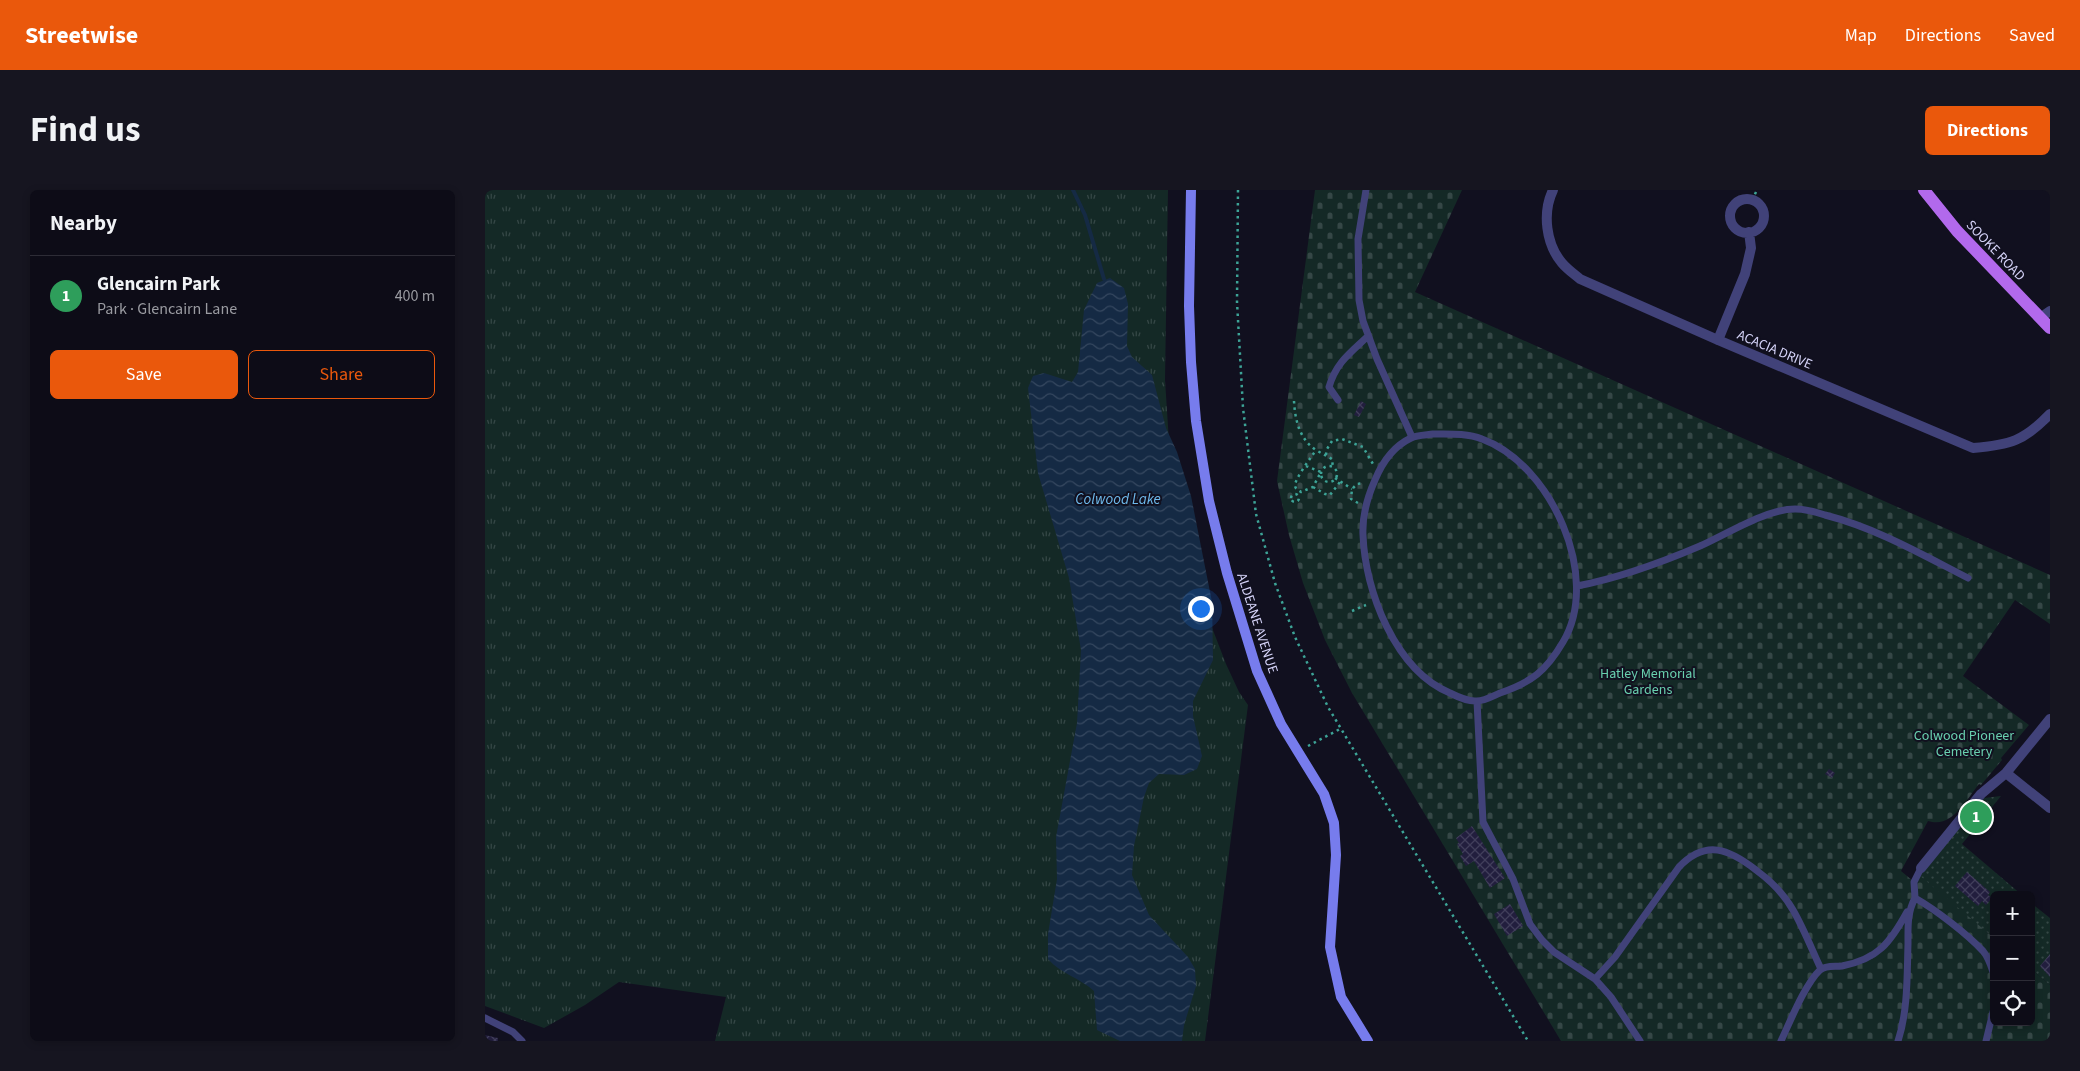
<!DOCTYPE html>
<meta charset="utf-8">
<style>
:root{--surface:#0d0c17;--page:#161520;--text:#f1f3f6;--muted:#9a9ba1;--line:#2d2c36;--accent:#ea580c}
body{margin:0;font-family:"Source Sans 3",sans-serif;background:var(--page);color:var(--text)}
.controls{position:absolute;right:15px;bottom:15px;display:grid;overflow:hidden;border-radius:8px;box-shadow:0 2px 8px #0003}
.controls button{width:45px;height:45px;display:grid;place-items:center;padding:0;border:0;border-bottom:1px solid var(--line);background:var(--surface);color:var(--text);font:25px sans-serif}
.you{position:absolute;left:715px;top:418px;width:18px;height:18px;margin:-12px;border:4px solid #fff;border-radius:50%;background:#1a73e8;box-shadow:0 0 0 8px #1a73e833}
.badge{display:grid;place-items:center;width:32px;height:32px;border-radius:50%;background:var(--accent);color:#fff;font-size:16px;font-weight:700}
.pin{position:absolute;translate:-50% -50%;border:2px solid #fff;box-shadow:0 1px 5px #0006}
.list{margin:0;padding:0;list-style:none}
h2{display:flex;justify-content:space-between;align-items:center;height:65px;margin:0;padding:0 20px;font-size:21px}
h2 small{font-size:16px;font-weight:400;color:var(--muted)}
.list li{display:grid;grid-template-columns:32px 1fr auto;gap:15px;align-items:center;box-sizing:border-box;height:80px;padding:0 20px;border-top:1px solid var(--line)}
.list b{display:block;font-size:19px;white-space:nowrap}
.list p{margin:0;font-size:16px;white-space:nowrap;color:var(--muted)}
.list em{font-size:16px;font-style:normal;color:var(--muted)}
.actions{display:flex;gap:10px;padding:15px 20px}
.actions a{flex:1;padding:11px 0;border:1px solid var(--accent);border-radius:8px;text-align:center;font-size:18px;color:var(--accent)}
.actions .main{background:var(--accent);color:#fff}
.icon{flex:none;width:28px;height:28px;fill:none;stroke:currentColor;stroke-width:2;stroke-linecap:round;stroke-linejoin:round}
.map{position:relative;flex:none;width:1565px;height:851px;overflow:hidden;border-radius:8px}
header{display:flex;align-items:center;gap:30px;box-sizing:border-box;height:70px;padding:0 25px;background:var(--accent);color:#fff}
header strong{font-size:24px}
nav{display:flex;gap:28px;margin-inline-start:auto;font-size:18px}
.intro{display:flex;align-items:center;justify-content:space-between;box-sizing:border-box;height:120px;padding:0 30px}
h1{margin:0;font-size:35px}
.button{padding:12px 22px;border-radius:8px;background:var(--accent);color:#fff;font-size:18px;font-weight:700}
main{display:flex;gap:30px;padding:0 30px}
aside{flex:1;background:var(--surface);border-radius:8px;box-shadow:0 2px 8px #0003}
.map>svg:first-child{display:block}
.grass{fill:url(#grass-tufts)}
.cemetery{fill:url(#cemetery-stones)}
.park{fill:url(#park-dots)}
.water{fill:url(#water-waves)}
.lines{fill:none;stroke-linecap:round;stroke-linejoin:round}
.stream{stroke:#152a44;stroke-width:4}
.building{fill:url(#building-cross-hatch)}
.path{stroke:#3da497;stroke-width:2.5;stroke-dasharray:2.5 4;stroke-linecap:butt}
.lane{stroke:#414279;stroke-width:7}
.street{stroke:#414279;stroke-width:10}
.secondary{stroke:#777ced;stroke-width:10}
.primary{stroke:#b269ec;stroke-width:12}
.labels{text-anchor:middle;stroke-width:4;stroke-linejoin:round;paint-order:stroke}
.street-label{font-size:14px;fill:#d6d4f9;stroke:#11101f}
.park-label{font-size:14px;fill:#69d0af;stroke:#11101f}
.water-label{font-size:15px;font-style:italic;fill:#6fbaec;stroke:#11101f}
</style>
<header>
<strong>Streetwise</strong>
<nav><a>Map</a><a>Directions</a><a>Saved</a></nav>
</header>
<div class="intro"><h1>Find us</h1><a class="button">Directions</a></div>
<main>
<aside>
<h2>Nearby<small></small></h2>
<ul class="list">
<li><span class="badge" style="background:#2e9e5b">1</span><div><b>Glencairn Park</b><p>Park · Glencairn Lane</p></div><em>400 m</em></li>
</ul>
<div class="actions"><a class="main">Save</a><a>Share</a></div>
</aside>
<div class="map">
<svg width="1565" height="851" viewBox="0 0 1565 851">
<defs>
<pattern id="grass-tufts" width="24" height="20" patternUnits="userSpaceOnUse" patternTransform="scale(1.25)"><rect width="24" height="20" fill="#142926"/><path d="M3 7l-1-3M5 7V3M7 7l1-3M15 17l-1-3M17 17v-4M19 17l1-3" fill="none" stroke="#354746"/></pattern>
<pattern id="cemetery-stones" width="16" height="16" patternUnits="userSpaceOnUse" patternTransform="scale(1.25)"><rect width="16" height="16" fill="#142926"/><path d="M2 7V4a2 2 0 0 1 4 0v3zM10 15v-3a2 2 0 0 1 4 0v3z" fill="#354746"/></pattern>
<pattern id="park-dots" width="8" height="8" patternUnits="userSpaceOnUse" patternTransform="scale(1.25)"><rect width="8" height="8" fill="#142926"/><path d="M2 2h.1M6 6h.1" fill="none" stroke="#354746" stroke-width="1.8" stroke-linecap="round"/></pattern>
<pattern id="water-waves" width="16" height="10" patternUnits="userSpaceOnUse" patternTransform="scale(1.25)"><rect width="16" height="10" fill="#152a44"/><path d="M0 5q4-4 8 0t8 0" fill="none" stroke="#364860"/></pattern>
<pattern id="building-cross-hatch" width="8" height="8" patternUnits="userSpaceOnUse" patternTransform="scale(1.25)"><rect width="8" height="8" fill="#221e3e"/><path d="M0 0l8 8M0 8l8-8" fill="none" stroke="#413e5b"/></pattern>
</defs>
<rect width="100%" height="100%" fill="#11101f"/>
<path class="grass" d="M 0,0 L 683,0 L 680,190 L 685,267 L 716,409 L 741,474 L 754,502 L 763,515 L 720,851 L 230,851 L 241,807 L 134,792 L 100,815 L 59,838 L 0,816 Z"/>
<path class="cemetery" d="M 830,0 L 977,0 L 930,102 L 1565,385 L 1565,434 L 1530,410 L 1478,486 L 1544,535 L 1516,568 L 1517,570 L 1496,595 L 1494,594 C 1481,610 1467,639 1443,631 L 1416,681 L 1428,691 L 1434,685 L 1509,705 L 1502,742 L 1509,748 L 1509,832 L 1546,832 L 1546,779 L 1565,795 L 1565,851 L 1076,851 L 867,503 L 840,450 L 818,393 L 804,345 L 792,291 Z"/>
<path class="park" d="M 1516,606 L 1477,654 L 1537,705 L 1509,705 L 1509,748 L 1434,685 L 1499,608 Z
M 1546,713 L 1565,728 L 1565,795 L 1546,779 Z"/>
<path class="water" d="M 625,88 L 639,98 L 643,114 L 642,156 L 647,167 L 667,185 L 681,238 L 692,262 L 706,306 L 727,412 L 728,470 L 708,511 L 708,526 L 717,566 L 712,579 L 699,585 L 674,584 L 664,593 L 659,607 L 649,656 L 647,685 L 664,725 L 703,767 L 710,779 L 711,796 L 699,835 L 697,851 L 635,851 L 612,840 L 609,801 C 595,788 576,784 563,769 L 563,744 L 572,689 L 571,647 L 592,533 L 596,460 L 584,388 L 553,283 L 543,198 L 548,186 L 559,183 L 587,192 L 593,182 L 599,120 L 612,93 Z"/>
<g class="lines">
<path class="stream" d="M 588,0 L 600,25 L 619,89"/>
</g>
<path class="building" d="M 876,211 L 881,214 L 874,227 L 869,225 Z
M 1344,579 L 1350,583 L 1347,588 L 1340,584 Z
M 987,636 L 1020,688 L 1005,698 L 989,671 L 981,676 L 975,666 L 978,664 L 972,654 L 974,653 L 971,648 Z
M 1482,682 L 1505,702 L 1503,705 L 1507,708 L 1501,715 L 1497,711 L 1493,716 L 1470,696 Z
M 1025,714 L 1038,736 L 1022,746 L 1009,724 Z
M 1565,764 L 1565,787 L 1555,776 Z
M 0,845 L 13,848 L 13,851 L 0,851 Z"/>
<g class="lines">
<path class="path" d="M 753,0 L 752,112 L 758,218 L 771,324 L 790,393 L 810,447 L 843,517 L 1043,851
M 1267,10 L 1272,0
M 809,211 C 810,229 814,249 831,260 C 837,264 843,266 848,270 L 847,277
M 841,265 L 842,259 L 847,251 L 857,249 L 878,257 L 888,274
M 821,276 L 836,282 L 828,297 L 816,302 C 814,300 811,300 810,296 C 809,290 827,266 831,260
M836 284a8 8 0 1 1 16 0a8 8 0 1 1-16 0Z
M 850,288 L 867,299
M 828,297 L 840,304 L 845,305 L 855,292
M806 308a4 4 0 1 1 8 0a4 4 0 1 1-8 0Z
M 873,313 L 866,309 L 867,299 L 872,294 L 879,293
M 867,421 L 881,415
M 823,556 L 855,539"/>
<path class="lane" d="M 881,0 L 873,49 L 874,110 L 878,131 L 892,169 L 927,247
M 853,210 L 844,197 C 851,173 864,164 882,147
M 948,244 C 965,244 982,243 997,249 C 1066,274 1117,387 1078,452 C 1061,481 1047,492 1015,503 C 1008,506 998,512 990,511 C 982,511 973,507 965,503 C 910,480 880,401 878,345 C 877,325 882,308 890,290 C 897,273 909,256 926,248 C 932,245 942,245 948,244 Z
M 1092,396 C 1135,388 1175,373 1215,356 C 1242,344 1281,319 1310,319 C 1320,319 1331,322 1340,325 C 1391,338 1436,364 1483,388
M 992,511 L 998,632 L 1028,689 L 1045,734 L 1057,750 L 1069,762 L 1110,789 L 1126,807 L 1155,851
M 1430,708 L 1429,692 L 1436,678
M 1110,789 L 1130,767 L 1194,677 C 1221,649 1244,659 1271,680 C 1286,691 1299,704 1308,720 C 1319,739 1327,760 1336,779
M 0,828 L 28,842 L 37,851
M 1296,851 C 1305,832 1320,794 1335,780 C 1341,775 1350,777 1357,776 C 1393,769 1405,753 1422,722
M 1413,851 C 1423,821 1422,785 1423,754 C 1423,737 1422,723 1430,708 C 1451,720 1481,743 1498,761 C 1504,768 1506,776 1509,785
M 1501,851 L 1509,818"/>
<path class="street" d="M 1068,0 C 1057,23 1061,54 1077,73 C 1082,79 1089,84 1095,89 L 1233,150 L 1488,258 C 1525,255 1539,251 1565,224
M1245 26a17 17 0 1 1 34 0a17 17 0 1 1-34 0Z
M 1555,128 L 1565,121
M 1233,150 L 1260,84 L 1266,58 L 1264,42
M 1521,583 L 1565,618
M 1436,678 L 1496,604 L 1521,583 L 1565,529"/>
<path class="secondary" d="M 706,0 L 704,116 L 706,172 L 711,231 L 724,311 L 742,383 L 772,481 L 796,534 L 839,604 L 849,633 L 851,665 L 845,757 L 856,807 L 883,851"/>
<path class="primary" d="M 1439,0 L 1472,41 L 1565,138"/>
</g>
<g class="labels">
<g class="street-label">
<text transform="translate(1511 60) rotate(46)" y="5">SOOKE ROAD</text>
<text transform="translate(1290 159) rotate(23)" y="5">ACACIA DRIVE</text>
<text transform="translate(773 433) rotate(72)" y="5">ALDEANE AVENUE</text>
</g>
<g class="park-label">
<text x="1163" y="488">Hatley Memorial<tspan x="1163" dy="16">Gardens</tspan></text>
<text x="1479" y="550">Colwood Pioneer<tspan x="1479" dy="16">Cemetery</tspan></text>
</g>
<g class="water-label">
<text x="633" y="314">Colwood Lake</text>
</g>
</g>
</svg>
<div class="controls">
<button>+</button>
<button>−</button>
<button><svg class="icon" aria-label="locate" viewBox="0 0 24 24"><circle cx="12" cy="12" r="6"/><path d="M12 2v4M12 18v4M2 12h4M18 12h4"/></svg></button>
</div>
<div class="you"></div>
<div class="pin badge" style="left:1491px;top:627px;background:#2e9e5b">1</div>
</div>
</main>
